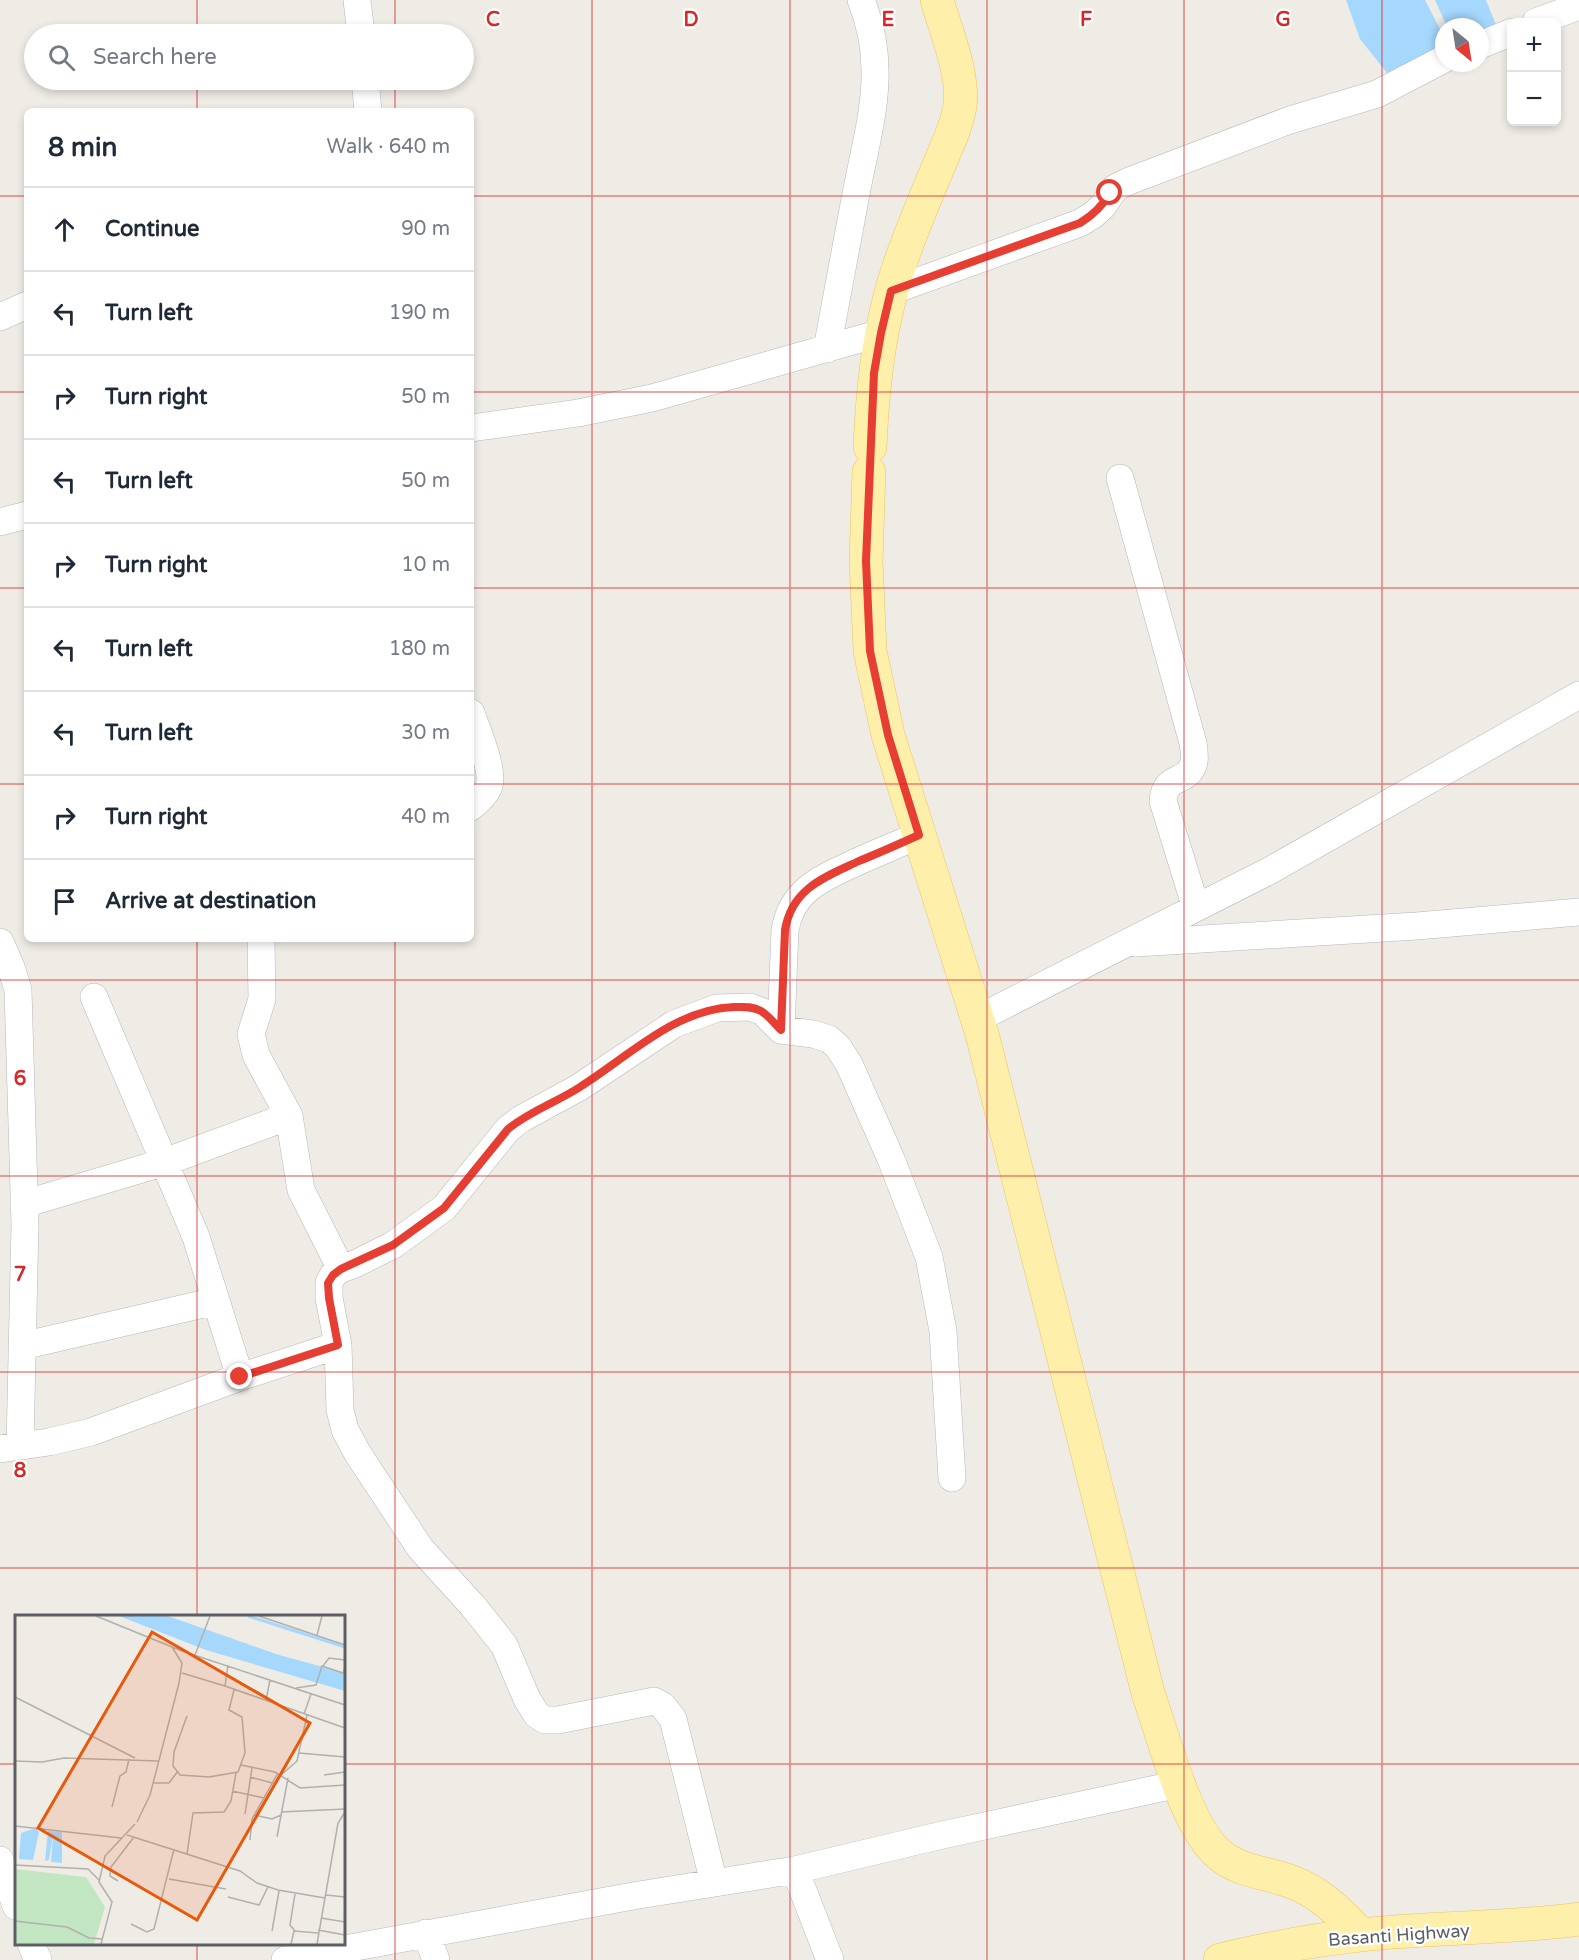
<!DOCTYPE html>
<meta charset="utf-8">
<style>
:root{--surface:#fff;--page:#f2f2f3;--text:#1f2937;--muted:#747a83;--line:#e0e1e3}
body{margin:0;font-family:"Varela Round",sans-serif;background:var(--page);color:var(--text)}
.controls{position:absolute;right:18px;top:18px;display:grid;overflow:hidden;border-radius:9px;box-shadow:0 3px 9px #0003}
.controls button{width:54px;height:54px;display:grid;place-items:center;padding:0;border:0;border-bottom:2px solid var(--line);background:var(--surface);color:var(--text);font:30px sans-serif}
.compass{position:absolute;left:1435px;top:18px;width:54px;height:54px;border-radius:50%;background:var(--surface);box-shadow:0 3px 9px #0003;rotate:150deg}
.stop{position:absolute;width:18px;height:18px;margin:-14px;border:4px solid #e63e33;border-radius:50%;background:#fff}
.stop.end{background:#e63e33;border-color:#fff;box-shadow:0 2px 6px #0008}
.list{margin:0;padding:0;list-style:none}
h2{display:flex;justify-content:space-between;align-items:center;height:78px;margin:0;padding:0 24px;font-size:26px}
h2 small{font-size:20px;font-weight:400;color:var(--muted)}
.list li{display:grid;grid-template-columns:39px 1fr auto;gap:18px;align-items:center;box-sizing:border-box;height:84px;padding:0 24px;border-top:2px solid var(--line)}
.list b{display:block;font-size:22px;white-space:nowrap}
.list em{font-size:20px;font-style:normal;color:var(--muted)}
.icon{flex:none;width:33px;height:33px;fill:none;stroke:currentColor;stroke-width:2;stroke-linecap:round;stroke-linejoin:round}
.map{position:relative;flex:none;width:1579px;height:1960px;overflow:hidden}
.search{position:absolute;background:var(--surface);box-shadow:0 3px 9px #0003;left:24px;top:24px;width:450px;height:66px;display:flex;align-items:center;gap:15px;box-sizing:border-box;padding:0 21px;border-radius:33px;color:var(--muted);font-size:22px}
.panel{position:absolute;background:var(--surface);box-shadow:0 3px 9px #0003;left:24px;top:108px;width:450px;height:834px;border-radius:9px}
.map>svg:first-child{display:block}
.water{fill:#a6d8fe}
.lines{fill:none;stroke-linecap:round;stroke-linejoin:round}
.minor-casing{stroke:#b5b7bb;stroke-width:28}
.major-casing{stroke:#efc45d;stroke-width:34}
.minor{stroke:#fff;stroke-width:27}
.major{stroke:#feefab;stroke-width:33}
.route{stroke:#e63e33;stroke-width:8}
.grid{fill:none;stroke:#d62828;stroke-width:1.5;stroke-opacity:0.55}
.labels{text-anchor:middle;stroke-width:4.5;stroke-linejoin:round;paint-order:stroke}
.street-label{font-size:18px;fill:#5c6065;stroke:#fff}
.inset-river{fill:none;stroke:#a6d8fe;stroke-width:3}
.inset-road{fill:none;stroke:#b0b0ae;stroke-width:1.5}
.view{fill:#e8590c;fill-opacity:0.15;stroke:#e8590c;stroke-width:3}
.inset-edge{fill:none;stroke:#5c6065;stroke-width:3}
.grid-label{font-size:20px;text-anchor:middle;font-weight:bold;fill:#d62828;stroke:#fff;stroke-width:4.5;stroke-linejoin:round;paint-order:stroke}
</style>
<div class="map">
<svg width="1579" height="1960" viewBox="0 0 1579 1960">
<rect width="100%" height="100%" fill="#efece5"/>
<path class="water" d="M 1346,0 L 1425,0 L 1442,33 C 1433,72 1424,66 1387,73 L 1360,39 Z
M 1435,0 L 1486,0 L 1496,25 L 1480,32 L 1480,27 L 1447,27 Z"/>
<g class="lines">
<g class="minor-casing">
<path id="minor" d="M 357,0 L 361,34
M 1536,22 L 1579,6
M 1480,45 L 1512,32
M 365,80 L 368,111
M 891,291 L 1080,223 L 1093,215 L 1103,206 L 1115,188 L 1129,181 L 1290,120 L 1377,94 L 1444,59
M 0,317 L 27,305
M 827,349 C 837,297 846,246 856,194 C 869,125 889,69 861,0
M 471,428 L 578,413 L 652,398 L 881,333
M 1120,478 L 1193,743 C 1194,749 1195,756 1194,762 C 1188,786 1165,772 1163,801 L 1196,908
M 0,522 L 27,515
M 471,713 C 477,730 494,769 489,786 C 485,795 479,801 471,807
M 261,939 L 262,999 L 251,1034 L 256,1055 L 289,1116 L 301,1190 L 341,1269
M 0,942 L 11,967 L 18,990 L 25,1225 L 20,1446
M 1136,943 L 1417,926 L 1579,912
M 94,997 L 196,1237 L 240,1377
M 977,1019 L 1269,871 L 1579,695
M 781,1030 L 785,930 C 792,888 825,877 859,861 C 879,852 899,844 919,835
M 24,1204 L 165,1162 L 289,1116
M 22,1346 L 216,1301
M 0,1449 L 49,1442 L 91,1432 L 240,1377 L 338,1345
M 0,1860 L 16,1906
M 714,1883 L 673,1719 L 663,1706 L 654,1701 L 558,1720 L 545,1720 L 537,1715 L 527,1699 L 504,1645 L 473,1606 L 420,1548 L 358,1454 L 345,1430 L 340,1410 L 338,1345 L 329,1298 L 329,1283 L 333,1275 L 341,1269 L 355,1264 L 393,1245 L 444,1208 L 508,1129 L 521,1119 L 578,1088 L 674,1024 L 717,1008 L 750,1007 L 763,1012 L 781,1030 L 813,1034 L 829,1039 L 838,1047 L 849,1064 L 891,1159 L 929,1257 L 943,1331 L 952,1478
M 426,1933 L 436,1960
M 31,1944 L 38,1960
M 285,1960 L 633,1896 L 795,1870
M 830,1960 L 795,1870 L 938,1836 L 1179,1784"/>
</g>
<g class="major-casing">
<path id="major" d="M 870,447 C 873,378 881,311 906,247 C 917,217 930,187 942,158 C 949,142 957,124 960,106 C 964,74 946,31 937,0
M 869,472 L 866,561 L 870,651 L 888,735 L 982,1034 L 1148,1693 C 1163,1735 1186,1828 1220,1855 C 1240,1872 1269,1873 1292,1882 C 1320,1892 1341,1914 1361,1935
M 1220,1960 C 1266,1949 1312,1940 1360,1935 C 1432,1927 1506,1929 1579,1919"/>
</g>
<use href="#minor" class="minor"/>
<use href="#major" class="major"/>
</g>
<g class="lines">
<path class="route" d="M 240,1377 L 338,1345 L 329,1298 L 328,1283 L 333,1275 L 341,1269 L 393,1245 L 444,1208 L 508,1129 C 530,1111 557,1102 580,1087 C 628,1057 675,1009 734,1007 C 743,1007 752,1006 761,1011 C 768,1015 775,1024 781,1030 L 785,930 C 792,888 825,877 859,861 C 879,853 899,844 919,835 L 888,735 L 870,651 L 866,561 L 874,373 L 881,333 L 891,291 L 1080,223 C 1093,215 1102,207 1110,193"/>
</g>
<path class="grid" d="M 197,0 L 197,34M 395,0 L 395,34M 592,0 L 592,1960M 790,0 L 790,1960M 987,0 L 987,1960M 1184,0 L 1184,1960M 1382,0 L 1382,1960M 197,80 L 197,111M 395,80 L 395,111M 0,196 L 27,196M 471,196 L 1579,196M 0,392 L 27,392M 471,392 L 1579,392M 0,588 L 27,588M 471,588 L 1579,588M 0,784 L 27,784M 471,784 L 1579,784M 197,939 L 197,1616M 395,939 L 395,1960M 0,980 L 1579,980M 0,1176 L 1579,1176M 0,1372 L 1579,1372M 0,1568 L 1579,1568M 0,1764 L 16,1764M 344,1764 L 1579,1764M 197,1944 L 197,1960"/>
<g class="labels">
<g class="street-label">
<text transform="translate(1399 1935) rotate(-4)" y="6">Basanti Highway</text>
</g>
</g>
<g transform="translate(15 1615)">
<rect width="330" height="330" fill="#efece5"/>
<path d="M 0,254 L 71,262 L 90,292 L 79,329 L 0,329 Z" fill="#c2e6c2"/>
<path d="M 104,1 L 153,1 L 264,40 L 323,56 L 330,59 L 330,76 L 191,35 ZM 21,213 L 24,217 L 18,245 L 4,244 L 6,218 ZM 33,216 L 47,217 L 47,248 L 36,247 L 38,219 L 34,245 L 30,246 Z" fill="#a6d8fe"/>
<path class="inset-river" d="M 233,1 L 330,32"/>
<path class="inset-road" d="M 81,1 L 167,36 L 330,90M 244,1 L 330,30M 302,20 L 307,1M 180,40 L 195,1M 308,51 L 314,43 L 330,45M 167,58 L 210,71 L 213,50M 210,71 L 330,113M 281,73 L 301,70 L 307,51 L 328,58 L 330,52M 0,82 L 120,143M 251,86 L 255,64M 289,99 L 296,79M 172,101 L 159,137 L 158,151 L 165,160 L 194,162 L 223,157 L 230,138 L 227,102 L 214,95 L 219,75M 284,138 L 330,142M 0,146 L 27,147 L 49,143 L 143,146M 226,150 L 260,157 L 285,173 L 330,170M 266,160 L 282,146 L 292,100M 309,160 L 330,157M 235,162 L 257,168M 138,168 L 154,168 L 163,156M 217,176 L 249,183M 97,192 L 105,161 L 111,157 L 114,144M 266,197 L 330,194M 230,199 L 237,153M 239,200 L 257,204 L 266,200M 122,207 L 135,180 L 164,68 L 167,48 L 157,32M 0,211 L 106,223M 112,220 L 225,256 L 242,268 L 263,275 L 310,283M 262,222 L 273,163M 235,225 L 237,204 L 263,158M 172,239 L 178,198 L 209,197 L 216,186 L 221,158M 0,250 L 73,254 L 84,265M 154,264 L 211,274M 103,266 L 95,261 L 96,252 L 119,222M 280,279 L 275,310 L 280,316M 311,280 L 330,282M 213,282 L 244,290 L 253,272M 306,303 L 330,307M 0,306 L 52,312 L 74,323 L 88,324M 116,309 L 132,317 L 139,314 L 159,234M 303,315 L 330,320M 257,316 L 264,276M 86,329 L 97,287 L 84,267 L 90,241 L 120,209M 276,329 L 279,316 L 303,318M 302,329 L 323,208 L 330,197"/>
<path class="view" d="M 137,17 L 295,108 L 182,305 L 23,213 Z"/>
<rect width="330" height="330" class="inset-edge"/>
</g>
<g class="grid-label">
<text x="493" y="26">C</text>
<text x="691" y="26">D</text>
<text x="888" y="26">E</text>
<text x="1086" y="26">F</text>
<text x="1283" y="26">G</text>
<text x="20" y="1085">6</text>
<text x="20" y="1281">7</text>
<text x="20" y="1477">8</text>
</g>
</svg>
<div class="controls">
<button>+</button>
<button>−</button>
</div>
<svg class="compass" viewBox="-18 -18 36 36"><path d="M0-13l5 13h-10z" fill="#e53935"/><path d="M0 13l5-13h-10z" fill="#747a83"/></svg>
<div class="stop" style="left:1110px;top:193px"></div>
<div class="stop end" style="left:240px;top:1377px"></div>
<div class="search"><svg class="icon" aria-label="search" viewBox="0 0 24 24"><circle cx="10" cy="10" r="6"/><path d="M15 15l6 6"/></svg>Search here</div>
<section class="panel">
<h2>8 min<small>Walk · 640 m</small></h2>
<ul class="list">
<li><svg class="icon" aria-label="ahead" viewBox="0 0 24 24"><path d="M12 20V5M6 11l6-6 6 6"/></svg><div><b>Continue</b></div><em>90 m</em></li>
<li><svg class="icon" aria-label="left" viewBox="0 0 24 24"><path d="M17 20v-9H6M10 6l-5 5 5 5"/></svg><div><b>Turn left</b></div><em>190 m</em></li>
<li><svg class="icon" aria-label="right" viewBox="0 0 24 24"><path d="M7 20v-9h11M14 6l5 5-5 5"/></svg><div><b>Turn right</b></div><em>50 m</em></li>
<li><svg class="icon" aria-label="left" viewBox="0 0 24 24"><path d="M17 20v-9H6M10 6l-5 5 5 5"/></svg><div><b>Turn left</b></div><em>50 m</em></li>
<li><svg class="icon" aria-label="right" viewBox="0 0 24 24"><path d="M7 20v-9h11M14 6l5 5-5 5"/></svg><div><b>Turn right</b></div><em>10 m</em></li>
<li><svg class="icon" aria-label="left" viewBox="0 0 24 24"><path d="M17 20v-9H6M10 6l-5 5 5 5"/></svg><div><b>Turn left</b></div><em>180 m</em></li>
<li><svg class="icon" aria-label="left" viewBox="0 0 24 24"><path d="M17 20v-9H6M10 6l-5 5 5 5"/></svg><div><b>Turn left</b></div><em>30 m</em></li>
<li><svg class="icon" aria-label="right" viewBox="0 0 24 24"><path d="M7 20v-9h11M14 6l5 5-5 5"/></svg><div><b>Turn right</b></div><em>40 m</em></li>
<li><svg class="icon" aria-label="arrive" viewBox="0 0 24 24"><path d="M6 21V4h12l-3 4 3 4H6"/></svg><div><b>Arrive at destination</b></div></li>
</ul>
</section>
</div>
